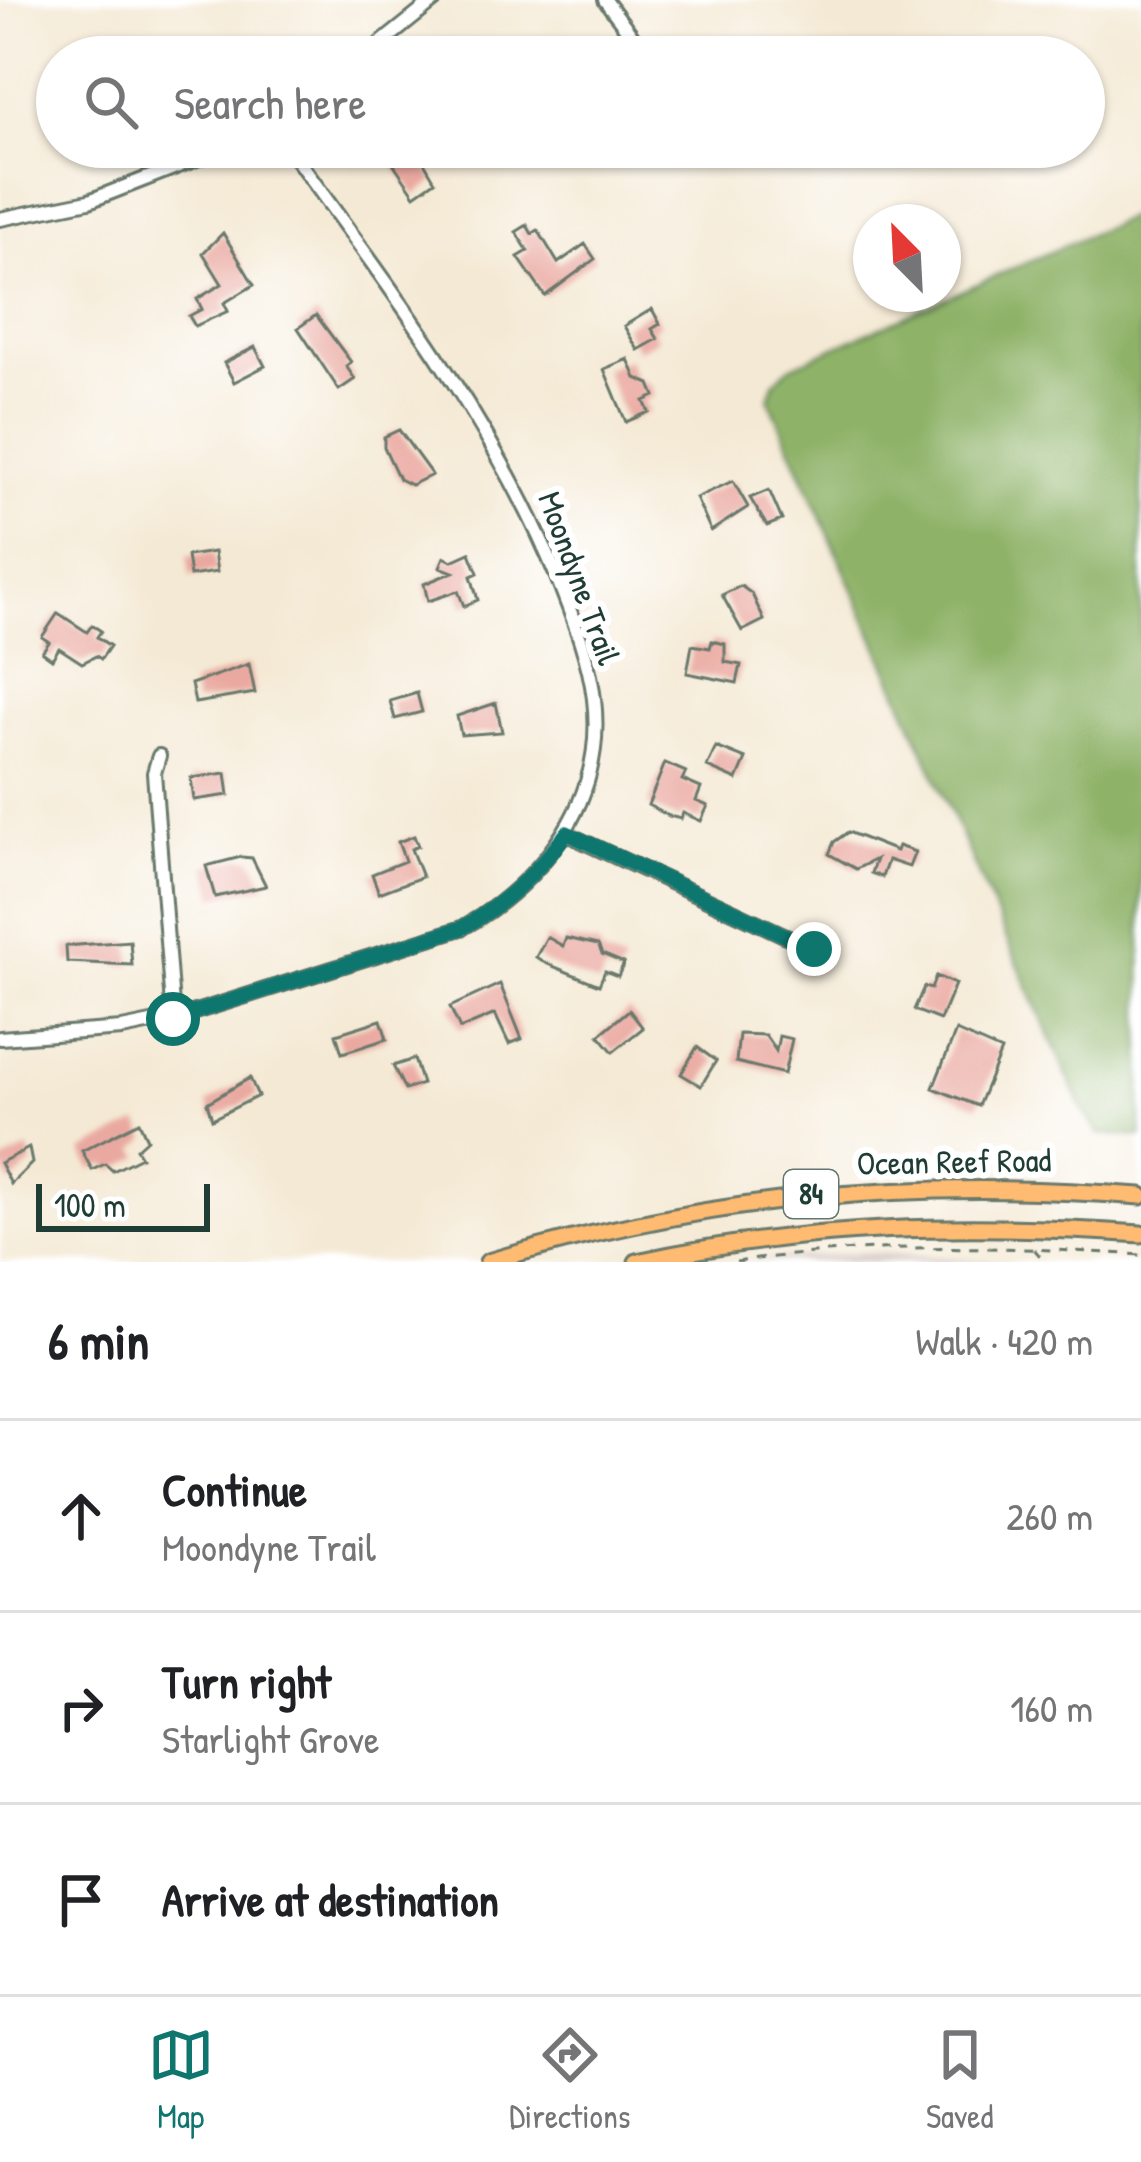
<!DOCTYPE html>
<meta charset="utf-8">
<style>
:root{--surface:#fff;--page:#f6f6f6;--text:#202124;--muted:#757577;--line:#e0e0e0;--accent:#0f766e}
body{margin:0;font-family:"Patrick Hand",sans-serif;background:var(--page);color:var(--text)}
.compass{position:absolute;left:853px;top:204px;width:108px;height:108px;border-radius:50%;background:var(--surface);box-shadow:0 3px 9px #0004;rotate:336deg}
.scale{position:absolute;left:36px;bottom:30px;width:174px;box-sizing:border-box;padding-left:12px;border:6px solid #1f3d34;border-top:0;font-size:33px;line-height:42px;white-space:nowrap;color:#1f3d34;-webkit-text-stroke:9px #fff;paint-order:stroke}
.stop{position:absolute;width:36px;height:36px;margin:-27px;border:9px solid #0f766e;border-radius:50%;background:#fff}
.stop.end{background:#0f766e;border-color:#fff;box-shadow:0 3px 12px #0008}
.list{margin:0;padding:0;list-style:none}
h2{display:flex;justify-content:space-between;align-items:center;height:156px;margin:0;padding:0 48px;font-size:51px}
h2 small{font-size:39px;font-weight:400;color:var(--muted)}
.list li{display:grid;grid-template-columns:78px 1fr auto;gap:36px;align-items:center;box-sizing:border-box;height:192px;padding:0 48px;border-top:3px solid var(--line)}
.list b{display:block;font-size:45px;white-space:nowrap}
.list p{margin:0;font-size:39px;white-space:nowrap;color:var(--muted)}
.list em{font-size:39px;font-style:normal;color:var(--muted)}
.icon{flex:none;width:66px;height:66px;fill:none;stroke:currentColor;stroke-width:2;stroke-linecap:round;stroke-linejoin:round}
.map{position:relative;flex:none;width:1141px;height:1262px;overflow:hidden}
.search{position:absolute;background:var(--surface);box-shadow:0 3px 9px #0004;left:36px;right:36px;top:36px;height:132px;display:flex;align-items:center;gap:30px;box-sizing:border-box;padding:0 42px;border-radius:66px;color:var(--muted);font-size:45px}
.sheet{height:732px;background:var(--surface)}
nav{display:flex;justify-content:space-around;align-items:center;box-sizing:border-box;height:168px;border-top:3px solid var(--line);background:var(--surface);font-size:33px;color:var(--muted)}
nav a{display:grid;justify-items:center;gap:6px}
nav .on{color:var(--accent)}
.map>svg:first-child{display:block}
.industrial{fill:#cfc0ba}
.forest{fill:#8eb268;stroke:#56784e;stroke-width:3}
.building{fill:#eaa9a0}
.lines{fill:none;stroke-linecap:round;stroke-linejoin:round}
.minor-casing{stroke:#6a796c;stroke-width:18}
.major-casing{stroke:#6a796c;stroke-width:21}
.path{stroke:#6a796c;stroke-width:3;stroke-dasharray:9 9;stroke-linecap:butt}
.minor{stroke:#fff;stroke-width:12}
.major{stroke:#febb71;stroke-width:15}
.route{stroke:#0f766e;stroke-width:15}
.labels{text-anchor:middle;stroke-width:12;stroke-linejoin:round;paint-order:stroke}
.shield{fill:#fff;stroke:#627771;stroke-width:3}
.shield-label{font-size:30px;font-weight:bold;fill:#1f3d34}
.street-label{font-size:33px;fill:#1f3d34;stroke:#fff}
</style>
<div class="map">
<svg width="1141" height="1262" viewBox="0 0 1141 1262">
<rect width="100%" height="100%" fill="#fff"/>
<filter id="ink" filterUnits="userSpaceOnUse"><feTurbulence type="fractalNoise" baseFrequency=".00833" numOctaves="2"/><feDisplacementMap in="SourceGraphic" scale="24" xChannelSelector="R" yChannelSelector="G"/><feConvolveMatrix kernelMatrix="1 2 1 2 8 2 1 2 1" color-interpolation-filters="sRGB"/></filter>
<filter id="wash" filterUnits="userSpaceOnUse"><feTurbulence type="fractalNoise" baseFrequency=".004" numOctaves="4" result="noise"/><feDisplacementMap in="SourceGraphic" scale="48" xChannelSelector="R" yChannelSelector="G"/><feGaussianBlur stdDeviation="2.7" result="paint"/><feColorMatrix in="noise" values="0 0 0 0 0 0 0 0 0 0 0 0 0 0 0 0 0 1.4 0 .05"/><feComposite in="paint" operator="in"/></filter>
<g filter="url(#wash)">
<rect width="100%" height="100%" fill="#f4e9d4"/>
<path class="industrial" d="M 865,1252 L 1008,1262 L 740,1262 Z"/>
<path class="forest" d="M 1141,212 L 1141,1137 L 1099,1134 L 1081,1107 L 769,399 L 775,381 L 790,367 Z"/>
<g id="blocks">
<path class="building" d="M 382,147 L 415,147 L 435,181 L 415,195 Z
M 527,225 L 532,234 L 538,230 L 558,263 L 585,244 L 595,259 L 545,296 L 518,257 L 528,251 L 516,232 Z
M 223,233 L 254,285 L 224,303 L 228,311 L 195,326 L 189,316 L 202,309 L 197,299 L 222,284 L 203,253 Z
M 652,309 L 660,324 L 652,329 L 658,339 L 638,350 L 624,326 Z
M 316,315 L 351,362 L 346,366 L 355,379 L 339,390 L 298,328 Z
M 255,347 L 265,366 L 234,382 L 224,363 Z
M 628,359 L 636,378 L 650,384 L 655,396 L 644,401 L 649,412 L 626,422 L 604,369 Z
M 399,430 L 432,475 L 411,485 L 399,479 L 384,447 L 384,437 Z
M 733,481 L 748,507 L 711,531 L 696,498 Z
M 769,490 L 782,520 L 767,526 L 750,498 Z
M 214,552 L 217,572 L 190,576 L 187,556 Z
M 470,553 L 478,573 L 471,576 L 478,600 L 464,606 L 458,591 L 428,601 L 424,584 L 453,572 L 440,567 L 444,557 L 452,561 Z
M 741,586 L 752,594 L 764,620 L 742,631 L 722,595 Z
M 58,613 L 87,632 L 92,625 L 101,631 L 97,637 L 110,646 L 101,659 L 96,656 L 82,663 L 59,648 L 52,659 L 42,652 L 49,642 L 42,637 Z
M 712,641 L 725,644 L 725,662 L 741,665 L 737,683 L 687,673 L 692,645 L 710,648 Z
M 249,664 L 255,693 L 195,703 L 191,684 Z
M 417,693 L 422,712 L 395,719 L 390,701 Z
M 496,703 L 502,732 L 461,735 L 457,716 Z
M 716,747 L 746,759 L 737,780 L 707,767 Z
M 665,763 L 686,772 L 682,780 L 701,788 L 696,801 L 708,806 L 701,821 L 683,813 L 681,819 L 669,816 L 648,805 Z
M 226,773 L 229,795 L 194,800 L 191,778 Z
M 848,832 L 896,851 L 898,846 L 915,852 L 909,867 L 888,860 L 882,877 L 871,873 L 876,859 L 856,869 L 829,854 L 834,842 Z
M 414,836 L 418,846 L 411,849 L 422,877 L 379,893 L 372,874 L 405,861 L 398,842 Z
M 241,857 L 252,858 L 266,886 L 215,897 L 206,866 Z
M 547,937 L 563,946 L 566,938 L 598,945 L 602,954 L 624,963 L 618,976 L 605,971 L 599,985 L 545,963 L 536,957 Z
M 130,941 L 132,965 L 67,962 L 66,946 Z
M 936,976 L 955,984 L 940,1020 L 914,1010 L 924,987 L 931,989 Z
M 500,984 L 522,1039 L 509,1044 L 495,1014 L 460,1029 L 450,1007 Z
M 629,1010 L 643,1028 L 613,1052 L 599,1035 Z
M 381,1020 L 387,1039 L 342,1053 L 336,1034 Z
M 956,1031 L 1001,1051 L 978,1106 L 933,1088 Z
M 739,1034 L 765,1035 L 776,1051 L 779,1036 L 792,1039 L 784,1074 L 736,1062 Z
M 697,1047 L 716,1061 L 701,1086 L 681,1074 Z
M 414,1059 L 422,1084 L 405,1090 L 393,1066 Z
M 250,1078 L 258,1096 L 212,1119 L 207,1103 Z
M 139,1122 L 147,1139 L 136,1149 L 141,1157 L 113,1171 L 105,1164 L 92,1170 L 82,1151 Z
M 29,1148 L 32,1163 L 11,1184 L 0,1163 Z"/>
</g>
</g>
<g filter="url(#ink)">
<use href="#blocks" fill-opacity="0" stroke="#6a796c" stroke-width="3"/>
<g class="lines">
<g class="minor-casing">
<path id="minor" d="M 605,0 L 648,57
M 364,57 L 435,0
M 715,147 L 717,150
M 0,219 L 89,201 L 227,147
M 159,756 L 154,773 L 173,1019
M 567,834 L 814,949
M 0,1038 L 122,1029 L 176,1018 L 462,928 C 544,881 606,799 594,699 C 589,657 572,616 557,577 C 492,419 388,285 288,147"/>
</g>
<g class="major-casing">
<path id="major" d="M 488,1262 C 708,1196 912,1178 1141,1196
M 637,1262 C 805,1225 970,1222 1141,1234"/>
</g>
<path class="path" d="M 1034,1249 L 1045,1262
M 736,1262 C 871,1242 1005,1246 1141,1255"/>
<use href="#minor" class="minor"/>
<use href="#major" class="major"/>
</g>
</g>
<g class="lines" filter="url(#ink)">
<path class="route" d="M 173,1019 L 462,928 C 506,903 536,873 567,833 L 814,949"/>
</g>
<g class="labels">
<rect class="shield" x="784" y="1170" width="54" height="48" rx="9"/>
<g class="shield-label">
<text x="811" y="1204">84</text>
</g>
<g class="street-label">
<text transform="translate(580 578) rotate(70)" y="12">Moondyne Trail</text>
<text transform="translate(954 1161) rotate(-1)" y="12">Ocean Reef Road</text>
</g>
</g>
</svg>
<svg class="compass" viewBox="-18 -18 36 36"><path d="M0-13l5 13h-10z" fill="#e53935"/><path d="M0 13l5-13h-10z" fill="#757577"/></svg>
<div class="scale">100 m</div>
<div class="stop" style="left:173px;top:1019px"></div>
<div class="stop end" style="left:814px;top:949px"></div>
<div class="search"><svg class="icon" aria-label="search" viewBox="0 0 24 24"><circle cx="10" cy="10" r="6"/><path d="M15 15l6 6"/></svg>Search here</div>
</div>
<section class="sheet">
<h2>6 min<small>Walk · 420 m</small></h2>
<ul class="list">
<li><svg class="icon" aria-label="ahead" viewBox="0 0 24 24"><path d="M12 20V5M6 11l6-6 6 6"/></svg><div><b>Continue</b><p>Moondyne Trail</p></div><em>260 m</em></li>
<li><svg class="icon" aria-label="right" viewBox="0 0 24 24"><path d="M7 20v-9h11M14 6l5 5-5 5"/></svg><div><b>Turn right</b><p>Starlight Grove</p></div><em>160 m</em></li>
<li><svg class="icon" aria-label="arrive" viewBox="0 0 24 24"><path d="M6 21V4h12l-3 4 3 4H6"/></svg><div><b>Arrive at destination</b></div></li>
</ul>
</section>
<nav>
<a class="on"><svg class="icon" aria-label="map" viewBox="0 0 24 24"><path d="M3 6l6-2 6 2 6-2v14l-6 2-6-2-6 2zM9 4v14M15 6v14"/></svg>Map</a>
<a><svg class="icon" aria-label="directions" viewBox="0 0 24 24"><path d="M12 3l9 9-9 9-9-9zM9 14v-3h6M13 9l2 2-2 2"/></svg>Directions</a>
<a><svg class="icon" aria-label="saved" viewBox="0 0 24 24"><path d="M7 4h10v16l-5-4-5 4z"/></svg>Saved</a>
</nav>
